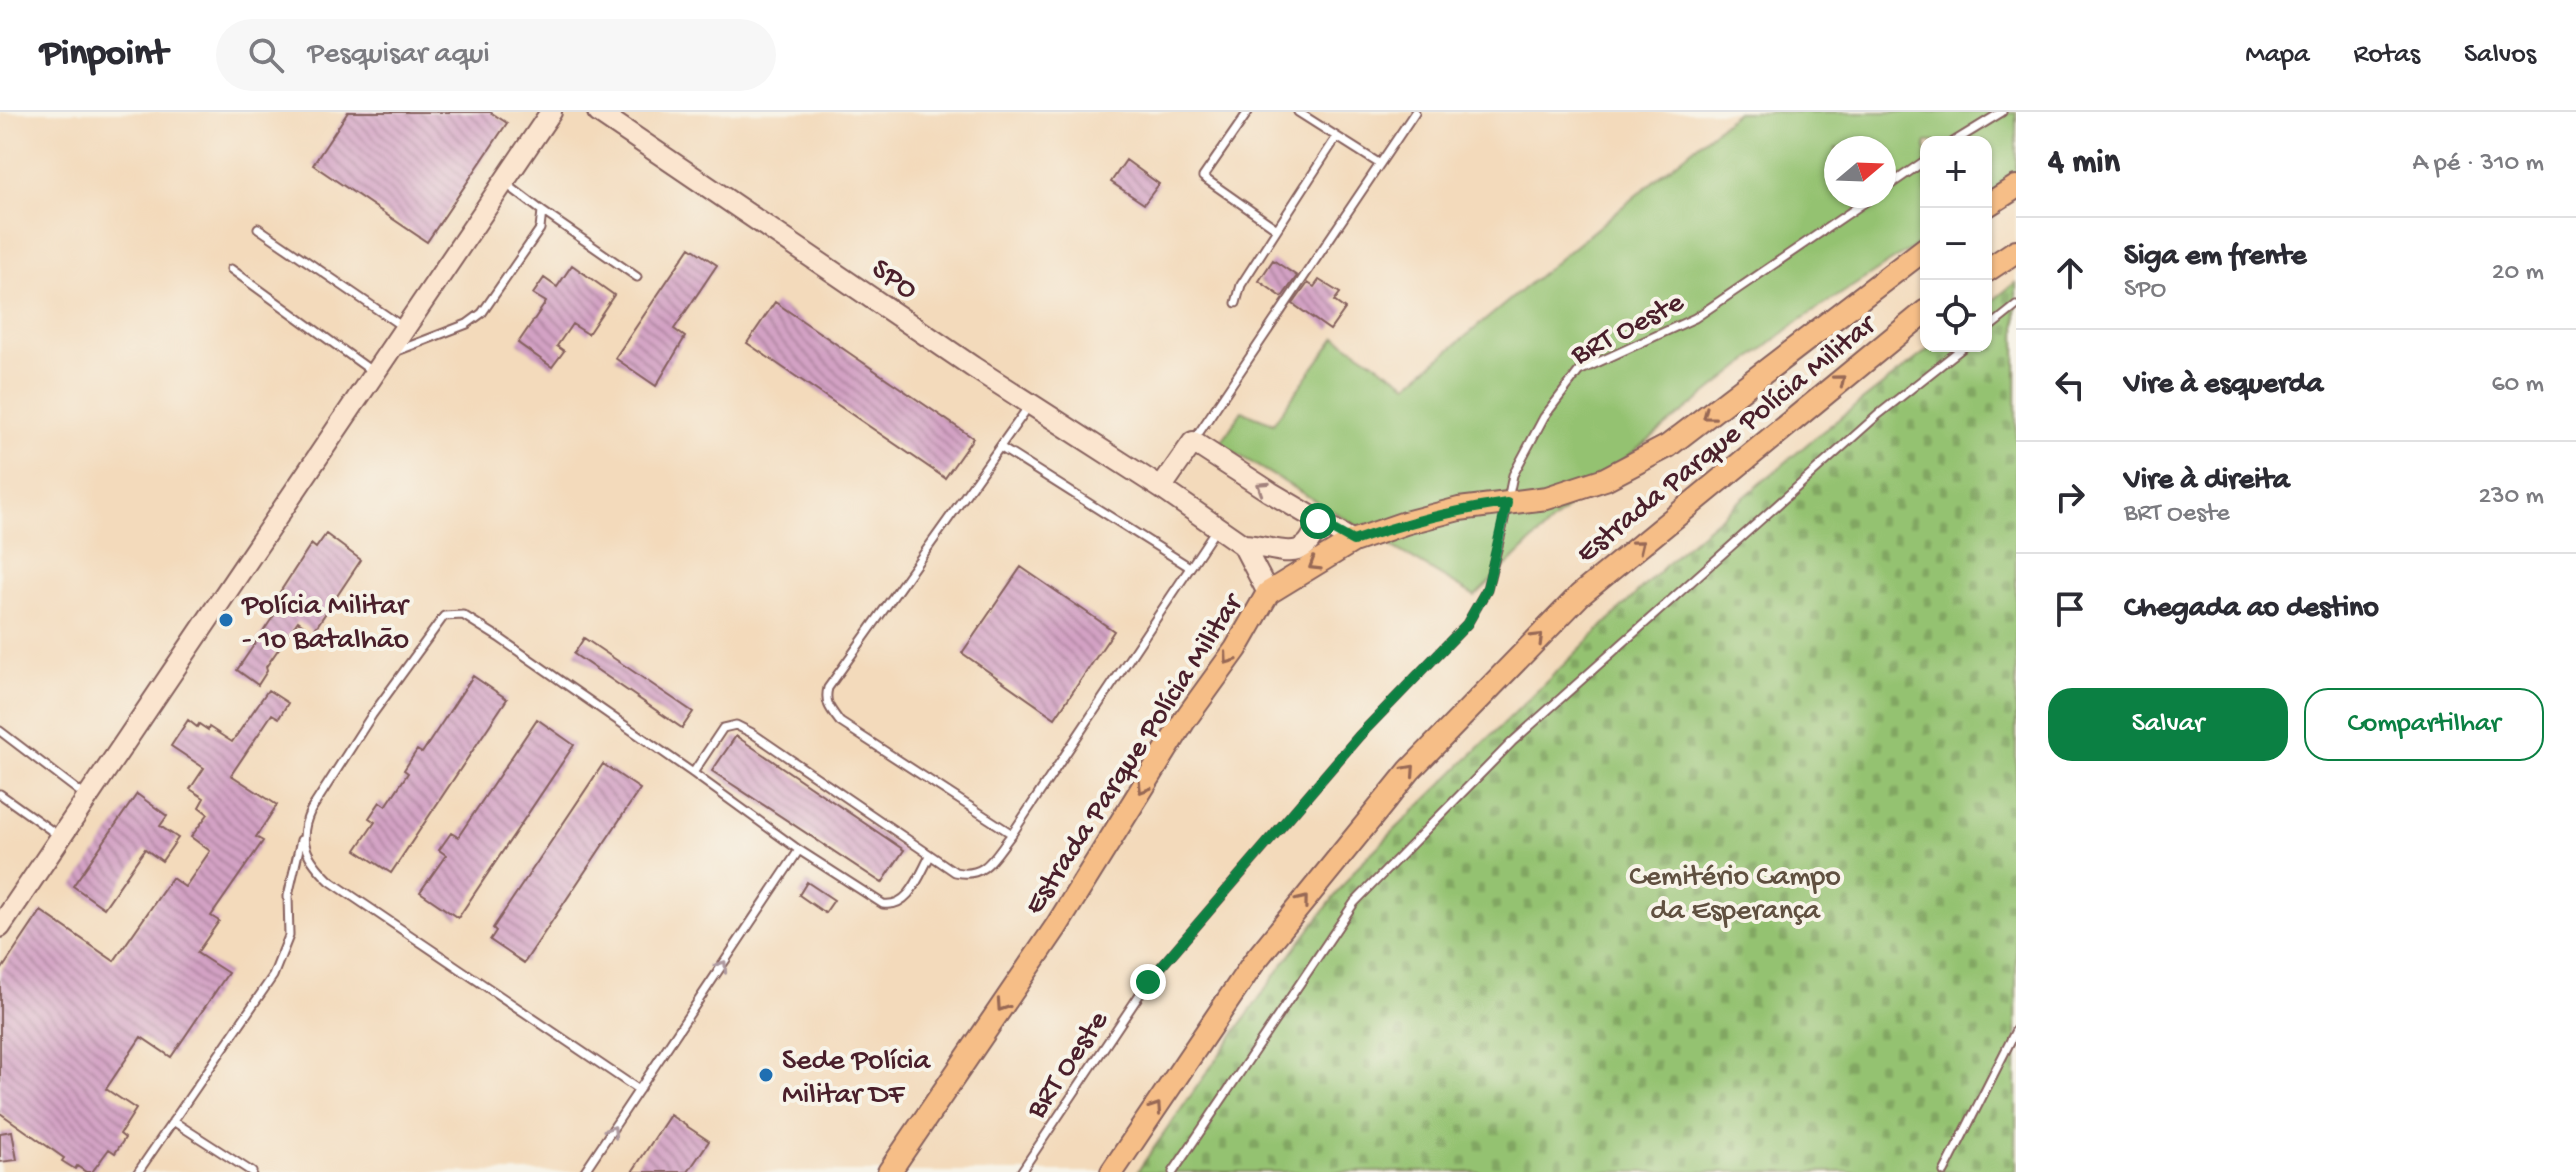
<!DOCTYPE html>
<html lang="pt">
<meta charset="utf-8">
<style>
:root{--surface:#fff;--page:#f7f7f7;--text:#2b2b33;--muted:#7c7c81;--line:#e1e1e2;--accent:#0b8043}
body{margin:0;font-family:"Gochi Hand",sans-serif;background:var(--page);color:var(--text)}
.controls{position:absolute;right:24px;top:24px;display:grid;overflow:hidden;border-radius:16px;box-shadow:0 2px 6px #0004}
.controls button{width:72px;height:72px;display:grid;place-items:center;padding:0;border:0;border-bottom:2px solid var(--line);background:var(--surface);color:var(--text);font:40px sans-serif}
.compass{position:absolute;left:1824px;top:24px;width:72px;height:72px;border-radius:50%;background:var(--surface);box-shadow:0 2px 6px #0004;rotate:71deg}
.stop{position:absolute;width:24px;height:24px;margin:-18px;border:6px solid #0b8043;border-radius:50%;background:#fff}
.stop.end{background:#0b8043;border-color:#fff;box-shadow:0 2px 8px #0008}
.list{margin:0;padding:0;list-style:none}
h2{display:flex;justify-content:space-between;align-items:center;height:104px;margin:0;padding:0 32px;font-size:34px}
h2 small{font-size:26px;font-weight:400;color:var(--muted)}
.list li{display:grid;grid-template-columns:52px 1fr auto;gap:24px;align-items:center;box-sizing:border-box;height:112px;padding:0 32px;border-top:2px solid var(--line)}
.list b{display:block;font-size:30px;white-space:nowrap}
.list p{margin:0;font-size:26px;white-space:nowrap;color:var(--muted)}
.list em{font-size:26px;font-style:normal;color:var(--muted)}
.actions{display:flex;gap:16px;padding:24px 32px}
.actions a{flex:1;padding:18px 0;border:2px solid var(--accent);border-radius:24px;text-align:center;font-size:28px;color:var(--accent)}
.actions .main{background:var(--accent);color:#fff}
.icon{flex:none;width:44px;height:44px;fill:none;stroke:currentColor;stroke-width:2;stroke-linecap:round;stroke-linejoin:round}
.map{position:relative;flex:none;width:2016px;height:1060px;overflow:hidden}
header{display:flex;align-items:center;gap:48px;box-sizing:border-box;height:112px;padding:0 40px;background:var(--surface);border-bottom:2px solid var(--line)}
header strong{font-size:38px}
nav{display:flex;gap:44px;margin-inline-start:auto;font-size:28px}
.search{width:560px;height:72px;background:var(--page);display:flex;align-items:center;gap:20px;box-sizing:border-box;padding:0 28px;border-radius:44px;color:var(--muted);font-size:30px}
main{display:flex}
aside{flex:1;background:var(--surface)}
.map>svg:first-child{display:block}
.grass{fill:#94c271;stroke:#6f704e;stroke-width:2;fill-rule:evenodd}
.cemetery{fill:url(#cemetery-stones);stroke:#6f704e;stroke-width:2}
.building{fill:url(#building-back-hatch)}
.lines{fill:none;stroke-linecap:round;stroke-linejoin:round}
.lane-casing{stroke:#85605d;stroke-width:11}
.secondary-casing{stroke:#85605d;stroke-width:24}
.primary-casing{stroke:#85605d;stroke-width:26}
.lane{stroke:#fff;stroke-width:7}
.secondary{stroke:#fbe5cf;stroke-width:20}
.primary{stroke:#f6be87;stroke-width:22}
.oneway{stroke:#976754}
.oneway2{stroke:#a2827d}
.oneway3{stroke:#ae9aa0}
.route{stroke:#0b8043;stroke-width:10}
.poi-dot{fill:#1f6fb2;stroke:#f7f3e8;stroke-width:3}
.labels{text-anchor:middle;stroke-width:8;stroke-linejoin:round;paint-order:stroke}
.street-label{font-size:30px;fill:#4a1f2b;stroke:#f7f3e8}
.poi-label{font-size:30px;fill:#4a1f2b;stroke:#f7f3e8;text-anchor:start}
.park-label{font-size:30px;fill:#605040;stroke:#f7f3e8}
</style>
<header>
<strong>Pinpoint</strong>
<div class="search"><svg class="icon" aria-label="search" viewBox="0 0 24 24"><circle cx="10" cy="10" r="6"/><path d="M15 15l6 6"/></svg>Pesquisar aqui</div>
<nav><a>Mapa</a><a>Rotas</a><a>Salvos</a></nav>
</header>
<main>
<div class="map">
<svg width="2016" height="1060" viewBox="0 0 2016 1060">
<defs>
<pattern id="cemetery-stones" width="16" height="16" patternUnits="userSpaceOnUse" patternTransform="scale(2)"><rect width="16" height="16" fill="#94c271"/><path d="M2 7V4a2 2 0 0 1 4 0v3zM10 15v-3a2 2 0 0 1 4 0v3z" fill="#81a662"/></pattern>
<pattern id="building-back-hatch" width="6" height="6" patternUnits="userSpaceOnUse" patternTransform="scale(2)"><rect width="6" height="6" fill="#d3a2c4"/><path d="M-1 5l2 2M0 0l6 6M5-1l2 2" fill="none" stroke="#ad839f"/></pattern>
</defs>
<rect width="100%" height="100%" fill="#f7f3e8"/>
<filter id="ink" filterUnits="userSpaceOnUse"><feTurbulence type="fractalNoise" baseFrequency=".0125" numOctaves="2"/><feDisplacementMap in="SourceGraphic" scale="16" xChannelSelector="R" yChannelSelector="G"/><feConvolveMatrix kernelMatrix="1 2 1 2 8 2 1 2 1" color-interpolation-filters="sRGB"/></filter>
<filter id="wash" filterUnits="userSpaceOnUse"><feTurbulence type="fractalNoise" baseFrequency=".006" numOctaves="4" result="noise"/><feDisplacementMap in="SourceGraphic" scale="32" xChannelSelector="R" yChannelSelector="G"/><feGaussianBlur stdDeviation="1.8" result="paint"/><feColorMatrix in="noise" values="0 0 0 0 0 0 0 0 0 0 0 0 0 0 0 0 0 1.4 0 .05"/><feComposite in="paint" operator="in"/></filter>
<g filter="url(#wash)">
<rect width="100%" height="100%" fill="#f3dabb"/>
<path class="grass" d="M 1737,0 L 2016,0 L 2016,70 L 1986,89 L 1986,30 L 1926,30 L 1926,127 L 1796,211 L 1589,375 L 1475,484 L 1220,332 L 1242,299 L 1273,311 L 1336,225 L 1408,272 ZM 1836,36 L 1884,36 L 1884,84 L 1836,84 Z"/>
<path class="cemetery" d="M 2016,170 L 2016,1060 L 1137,1060 L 1279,858 L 1357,755 L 1679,440 L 1818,323 L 1933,234 L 1986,234 L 1986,194 Z"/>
<g id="blocks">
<path class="building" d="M 348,0 L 490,0 L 507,11 L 427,130 L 313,53 Z
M 1126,48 L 1159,72 L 1144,92 L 1111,70 Z
M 690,135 L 717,153 L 674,217 L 685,225 L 656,274 L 615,246 Z
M 1273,148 L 1297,164 L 1282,185 L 1259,169 Z
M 572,153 L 614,183 L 588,222 L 572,212 L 557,234 L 564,239 L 552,255 L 518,231 L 546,190 L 533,182 L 544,166 L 557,175 Z
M 1319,168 L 1340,181 L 1334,189 L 1345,197 L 1330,218 L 1293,192 L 1308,171 L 1314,175 Z
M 775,190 L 973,326 L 945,366 L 747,231 Z
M 326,422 L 361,448 L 313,520 L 298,509 L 266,555 L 267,559 L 258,573 L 237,558 L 279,496 L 277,495 L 285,483 L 280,480 L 311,432 L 316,436 Z
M 1021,455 L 1114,519 L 1055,606 L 962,541 Z
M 584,526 L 693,600 L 682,616 L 574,542 Z
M 473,564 L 507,587 L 391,761 L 356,738 L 375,710 L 369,706 L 380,690 L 386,694 L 408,661 L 404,658 L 417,638 L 422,641 Z
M 268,578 L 288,591 L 279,606 L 272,602 L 231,663 L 277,693 L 256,725 L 263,729 L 211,804 L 219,809 L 197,841 L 228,861 L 171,945 L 141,925 L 106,977 L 136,997 L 120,1022 L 125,1026 L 115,1041 L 109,1037 L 92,1060 L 86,1060 L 77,1054 L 75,1057 L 62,1049 L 64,1046 L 0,1001 L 0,860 L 41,799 L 114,849 L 172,766 L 185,775 L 210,739 L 191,725 L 208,702 L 199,695 L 204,686 L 190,677 L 204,656 L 171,634 L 188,608 L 197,615 L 199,612 L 208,618 L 209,615 L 232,630 Z
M 537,607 L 574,633 L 458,806 L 420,780 L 446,743 L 439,738 L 451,721 L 458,725 Z
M 736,624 L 904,738 L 882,771 L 712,659 Z
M 603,652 L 640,677 L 524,851 L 490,828 L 496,819 L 493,816 Z
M 137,682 L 167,704 L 160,714 L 178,726 L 162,749 L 145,737 L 104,796 L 73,774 Z
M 807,770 L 834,788 L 825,801 L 799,783 Z
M 670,1003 L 709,1029 L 688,1060 L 632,1060 Z
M 12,1019 L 17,1048 L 0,1050 L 0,1021 Z"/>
</g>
</g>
<g filter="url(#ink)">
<use href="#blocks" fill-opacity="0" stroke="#85605d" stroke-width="2"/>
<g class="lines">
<g class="lane-casing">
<path id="lane" d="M 1248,0 L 1203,65 L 1277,117 L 1336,26
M 1298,0 L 1380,52
M 1953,30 L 2002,0
M 1884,77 L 1926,48
M 542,99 L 637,165
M 258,116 L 403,215
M 231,157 L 373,260
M 1236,191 L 1241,173 L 1277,117
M 1986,218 L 2016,194
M 397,239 L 467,212 L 482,201 L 540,117 L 542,99 L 505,71
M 1194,328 L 1415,0
M 1000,335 L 1188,454
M 0,619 L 84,683
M 693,661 L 723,616 L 736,613 L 752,621 L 955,760 C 986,767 994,744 1012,722 L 1216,417
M 0,682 L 59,724
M 1012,722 L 840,610 C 831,598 824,591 828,576 L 1029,294
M 639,978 L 330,769 C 307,747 296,729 311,698 L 372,603 L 444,504 L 463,503 L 498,525 L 693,661 L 799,738 L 883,792 C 909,796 919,764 930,744
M 173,1009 L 252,1060
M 138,1060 L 273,864 L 289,824 L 288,784 L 301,728
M 584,1060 L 799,738
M 1021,1060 L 1148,870 L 1359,624 L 1467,512 L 1487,477 L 1501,422 L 1513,363 L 1544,305 L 1579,259 L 1695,206 L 1874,84
M 1173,1060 L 1354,791 L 1512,630 L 1879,302 L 1965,234
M 1944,1060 L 2016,918"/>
</g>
<g class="secondary-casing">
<path id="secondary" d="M 598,0 L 973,255 L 1161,376 L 1243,433 L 1268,481
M 1161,376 L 1193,330 L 1270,380 L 1353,429
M 1243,433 C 1278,434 1306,457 1318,409
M 0,815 L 551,0"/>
</g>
<g class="primary-casing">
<path id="primary" d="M 1986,94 L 2016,75
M 1986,159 L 2016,139
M 889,1060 L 1056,815 L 1184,609 L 1236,537 L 1268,481 L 1353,429 L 1405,411 L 1459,397 L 1547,386 L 1605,367 L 1668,334 L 1926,136
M 1112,1060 L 1254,850 L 1410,658 L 1580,483 L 1926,199"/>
</g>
<use href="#lane" class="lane"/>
<use href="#secondary" class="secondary"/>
<use href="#primary" class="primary"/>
</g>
<defs><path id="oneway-chevron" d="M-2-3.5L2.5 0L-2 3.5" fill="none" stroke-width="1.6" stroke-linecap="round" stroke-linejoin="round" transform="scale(2)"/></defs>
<g class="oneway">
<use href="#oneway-chevron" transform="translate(1840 268) rotate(-39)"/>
<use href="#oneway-chevron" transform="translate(1708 303) rotate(143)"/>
<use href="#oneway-chevron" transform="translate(1639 433) rotate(-39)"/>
<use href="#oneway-chevron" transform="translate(1314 453) rotate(148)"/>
<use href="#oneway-chevron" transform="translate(1538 526) rotate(-45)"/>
<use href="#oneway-chevron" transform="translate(1229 547) rotate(125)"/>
<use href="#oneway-chevron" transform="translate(1410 658) rotate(-48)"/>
<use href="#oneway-chevron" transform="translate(1143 676) rotate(122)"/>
<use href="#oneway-chevron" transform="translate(1303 789) rotate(-51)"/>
<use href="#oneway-chevron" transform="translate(1002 894) rotate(124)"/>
<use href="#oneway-chevron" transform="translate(1156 996) rotate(-56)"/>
</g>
<use class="oneway2" href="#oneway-chevron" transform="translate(1262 375) rotate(-147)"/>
<g class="oneway3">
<use href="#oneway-chevron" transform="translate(722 854) rotate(-56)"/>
<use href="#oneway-chevron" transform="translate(612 1019) rotate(-57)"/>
</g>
</g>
<g class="lines" filter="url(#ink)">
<path class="route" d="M 1148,870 L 1359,624 L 1467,512 L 1487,477 L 1507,391 C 1453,398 1404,411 1353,429 L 1318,409"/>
</g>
<g class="poi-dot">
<circle cx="226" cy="508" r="8"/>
<circle cx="766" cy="963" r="8"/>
</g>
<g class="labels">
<g class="street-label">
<text transform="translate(896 165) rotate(35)" y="10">SPO</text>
<text transform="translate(1626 214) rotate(-28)" y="10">BRT Oeste</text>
<text transform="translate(1724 325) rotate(-39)" y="10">Estrada Parque Polícia Militar</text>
<text transform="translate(1131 641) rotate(-57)" y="10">Estrada Parque Polícia Militar</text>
<text transform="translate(1065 951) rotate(-56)" y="10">BRT Oeste</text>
</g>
<g class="poi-label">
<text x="242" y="501">Polícia Militar<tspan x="242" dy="34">- 1o Batalhão</tspan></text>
<text x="782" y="956">Sede Polícia<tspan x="782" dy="34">Militar DF</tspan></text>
</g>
<g class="park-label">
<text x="1735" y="772">Cemitério Campo<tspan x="1735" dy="34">da Esperança</tspan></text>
</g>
</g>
</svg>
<div class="controls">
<button>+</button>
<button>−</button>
<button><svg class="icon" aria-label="locate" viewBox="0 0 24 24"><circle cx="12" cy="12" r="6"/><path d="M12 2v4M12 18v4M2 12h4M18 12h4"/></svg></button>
</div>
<svg class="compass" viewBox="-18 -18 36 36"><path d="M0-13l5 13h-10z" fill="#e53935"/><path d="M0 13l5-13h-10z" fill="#7c7c81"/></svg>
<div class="stop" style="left:1318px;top:409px"></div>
<div class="stop end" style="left:1148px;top:870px"></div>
</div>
<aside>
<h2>4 min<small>A pé · 310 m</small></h2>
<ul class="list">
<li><svg class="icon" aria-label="ahead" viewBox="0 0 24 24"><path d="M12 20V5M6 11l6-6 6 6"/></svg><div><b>Siga em frente</b><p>SPO</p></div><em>20 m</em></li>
<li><svg class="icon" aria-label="left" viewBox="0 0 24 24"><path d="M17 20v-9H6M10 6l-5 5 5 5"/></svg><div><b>Vire à esquerda</b></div><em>60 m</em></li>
<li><svg class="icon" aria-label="right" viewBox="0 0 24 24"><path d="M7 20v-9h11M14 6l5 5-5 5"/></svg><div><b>Vire à direita</b><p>BRT Oeste</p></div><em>230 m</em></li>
<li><svg class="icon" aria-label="arrive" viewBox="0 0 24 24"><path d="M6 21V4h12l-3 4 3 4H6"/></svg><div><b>Chegada ao destino</b></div></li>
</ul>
<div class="actions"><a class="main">Salvar</a><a>Compartilhar</a></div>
</aside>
</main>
